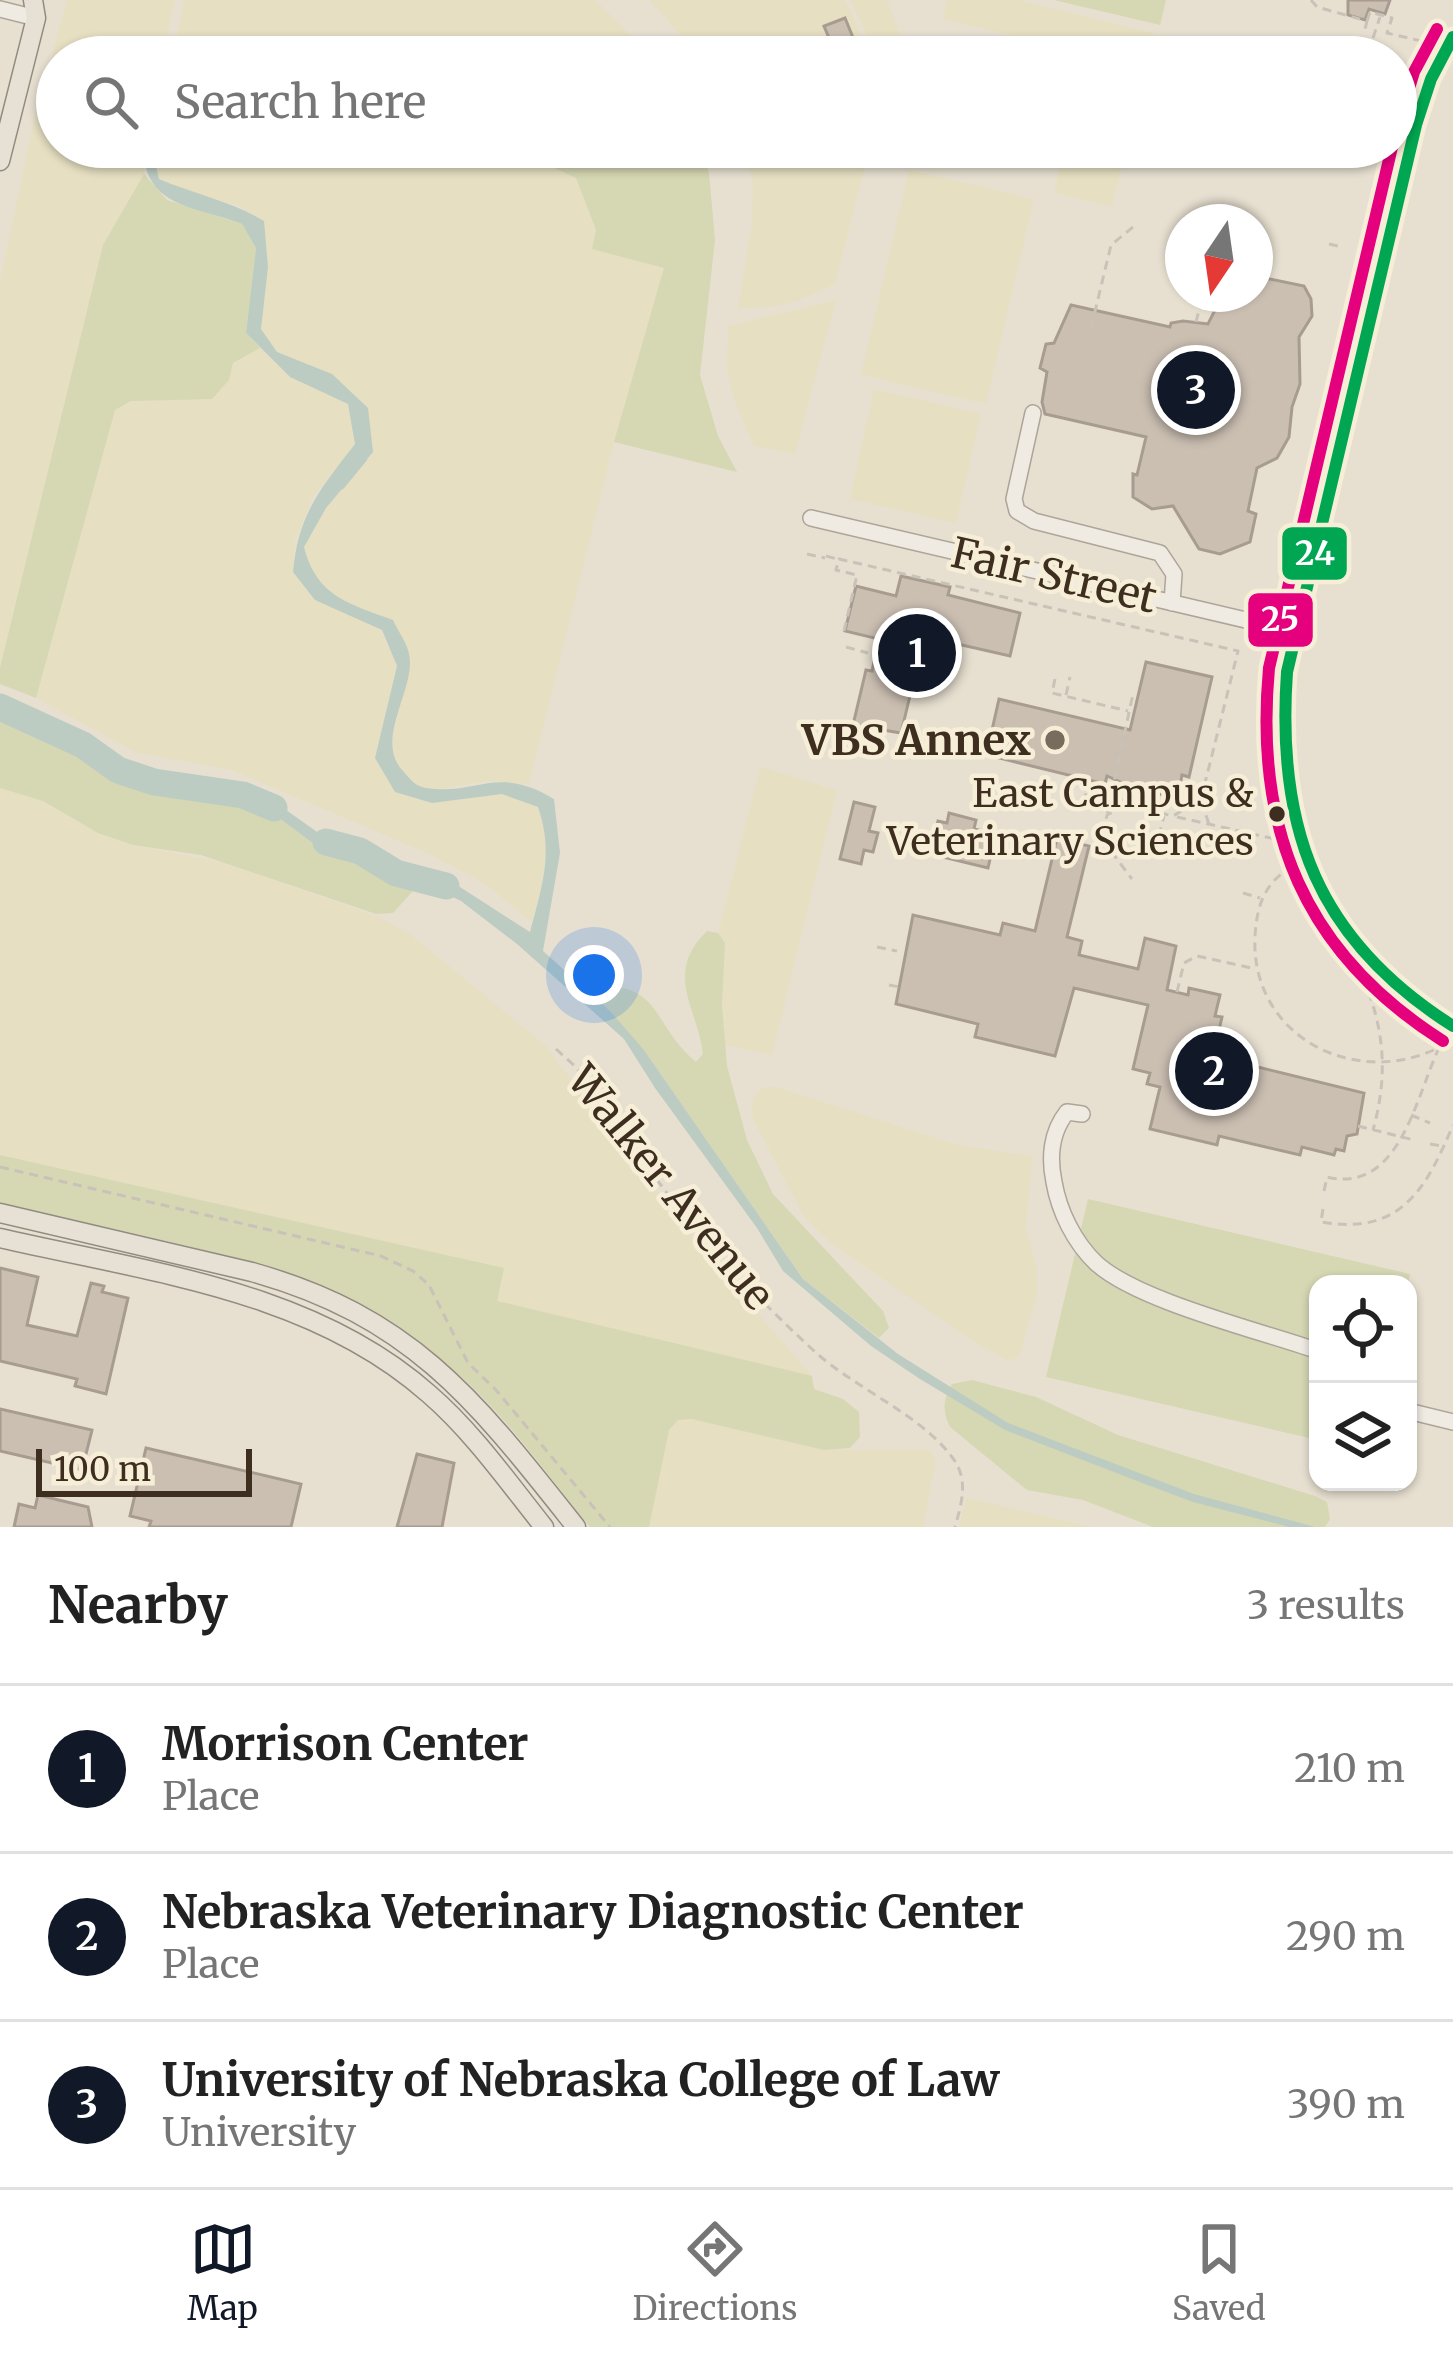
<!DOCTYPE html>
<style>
:root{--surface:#fff;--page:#f6f6f6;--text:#222;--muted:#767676;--line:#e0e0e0;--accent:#111827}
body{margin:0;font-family:Merriweather,serif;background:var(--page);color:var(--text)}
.controls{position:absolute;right:36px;bottom:36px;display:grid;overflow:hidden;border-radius:24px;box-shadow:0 3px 9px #0004}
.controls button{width:108px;height:108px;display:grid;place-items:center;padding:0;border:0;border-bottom:3px solid var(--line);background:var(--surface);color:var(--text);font:60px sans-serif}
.compass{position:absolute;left:1165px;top:204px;width:108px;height:108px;border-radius:50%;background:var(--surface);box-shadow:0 3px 9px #0004;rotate:193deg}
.scale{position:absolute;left:36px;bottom:30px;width:216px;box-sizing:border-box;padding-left:12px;border:6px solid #3d2e20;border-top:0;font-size:33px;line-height:42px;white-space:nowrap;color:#3d2e20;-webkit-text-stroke:9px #f7eed8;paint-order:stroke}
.you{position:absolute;left:594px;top:975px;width:42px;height:42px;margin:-30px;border:9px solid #fff;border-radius:50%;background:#1a73e8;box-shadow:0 0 0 18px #1a73e833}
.badge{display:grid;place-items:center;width:78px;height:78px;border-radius:50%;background:var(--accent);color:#fff;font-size:39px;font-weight:700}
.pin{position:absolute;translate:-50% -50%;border:6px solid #fff;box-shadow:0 3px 12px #0006}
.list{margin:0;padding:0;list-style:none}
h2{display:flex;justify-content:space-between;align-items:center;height:156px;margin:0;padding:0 48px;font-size:51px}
h2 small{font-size:39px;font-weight:400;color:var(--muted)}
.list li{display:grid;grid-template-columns:78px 1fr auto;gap:36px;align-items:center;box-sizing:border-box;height:168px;padding:0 48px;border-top:3px solid var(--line)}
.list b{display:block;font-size:45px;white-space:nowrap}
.list p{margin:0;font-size:39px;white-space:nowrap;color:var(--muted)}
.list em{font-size:39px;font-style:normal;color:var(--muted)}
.icon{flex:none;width:66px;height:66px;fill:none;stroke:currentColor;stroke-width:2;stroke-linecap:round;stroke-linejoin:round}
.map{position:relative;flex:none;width:1453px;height:1527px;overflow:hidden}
.search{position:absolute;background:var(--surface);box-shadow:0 3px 9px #0004;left:36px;right:36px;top:36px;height:132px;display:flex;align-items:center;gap:30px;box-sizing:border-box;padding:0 42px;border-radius:66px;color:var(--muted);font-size:45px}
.sheet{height:660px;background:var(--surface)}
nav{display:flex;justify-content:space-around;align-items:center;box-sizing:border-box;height:168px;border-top:3px solid var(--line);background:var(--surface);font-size:33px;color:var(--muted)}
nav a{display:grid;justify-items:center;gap:6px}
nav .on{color:var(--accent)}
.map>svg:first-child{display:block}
.farmland{fill:#e6dfc2}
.green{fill:#d6d7b3}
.water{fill:#bcccc2}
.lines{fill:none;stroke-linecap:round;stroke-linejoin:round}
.stream{stroke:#bcccc2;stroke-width:4.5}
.river{stroke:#bcccc2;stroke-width:27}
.building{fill:#cbbfb2;stroke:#a89c90;stroke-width:3}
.minor-casing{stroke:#ada599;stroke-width:18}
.major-casing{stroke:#928b80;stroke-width:21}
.path{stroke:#c8c2b9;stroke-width:3;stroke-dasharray:9 6;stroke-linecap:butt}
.minor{stroke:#efebe3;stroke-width:15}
.major{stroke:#e6e1d4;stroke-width:18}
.bus-1-casing{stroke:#f7eed8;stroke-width:21}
.bus-2-casing{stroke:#f7eed8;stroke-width:21}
.bus-1{stroke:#00a651;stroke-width:12}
.bus-2{stroke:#e5007d;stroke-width:12}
.poi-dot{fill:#786c5e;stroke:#f7eed8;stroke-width:4.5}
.bus-dot{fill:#3d2e20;stroke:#f7eed8;stroke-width:4.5}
.labels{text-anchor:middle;stroke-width:9;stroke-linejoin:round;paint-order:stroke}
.bus-label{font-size:39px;fill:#3d2e20;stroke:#f7eed8;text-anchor:end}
.street-label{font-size:42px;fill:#3d2e20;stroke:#f7eed8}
.poi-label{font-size:42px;font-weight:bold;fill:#3d2e20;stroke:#f7eed8;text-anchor:end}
.line-badge{stroke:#f7eed8;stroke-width:4.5}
.badge-label{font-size:33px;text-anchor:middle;font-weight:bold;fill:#fff}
</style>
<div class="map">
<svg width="1453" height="1527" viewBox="0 0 1453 1527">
<rect width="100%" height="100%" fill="#e7e0d1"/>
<path class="farmland" d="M 67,0 L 175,0 L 162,57 L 57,57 L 57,147 L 143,147 L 144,174 L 103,245 L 0,668 L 0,282 L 34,121 Z
M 184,0 L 595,0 L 634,38 L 594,57 L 173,57 Z
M 649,0 L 845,0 L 871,57 L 701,57 Z
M 851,0 L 887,0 L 901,38 L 897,57 L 876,57 Z
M 947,0 L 1017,0 L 1154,33 L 1148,57 L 1103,57 L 943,19 Z
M 156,147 L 509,147 L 576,178 L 596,230 L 593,249 L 665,268 L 614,442 L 529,784 L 488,781 L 440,789 L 419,787 L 396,764 L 392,739 L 411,657 L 393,620 L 345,603 L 310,574 L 304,547 L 326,508 L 373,452 L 332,374 L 277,352 L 260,329 L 268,268 L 263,221 L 237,205 L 190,192 L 159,179 L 154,158 Z
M 745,147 L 870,147 L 835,284 L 798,301 L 771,307 L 738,308 L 752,223 L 753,184 Z
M 1064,147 L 1126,147 L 1112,207 L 1054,193 Z
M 909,170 L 1034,199 L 986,404 L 861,375 Z
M 836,300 L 795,454 L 754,446 L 734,400 L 727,368 L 728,326 Z
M 260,348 L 290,377 L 348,404 L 355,444 L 312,499 L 295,541 L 293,572 L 316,600 L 380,628 L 397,666 L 375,758 L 395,792 L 432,803 L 502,794 L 538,807 L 548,836 L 542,884 L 532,922 L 487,885 L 429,854 L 231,770 L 137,753 L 36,698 L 115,410 L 134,400 L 229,380 L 233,363 Z
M 874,389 L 981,414 L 956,523 L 850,499 Z
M 760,767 L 837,790 L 772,1055 L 725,1045 L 722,1005 L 725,943 L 718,934 Z
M 0,788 L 43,801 L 98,833 L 133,845 L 234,865 L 380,918 L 410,934 L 544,1044 L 692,1237 L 812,1376 L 496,1301 L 503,1268 L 0,1155 Z
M 776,1087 L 958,1145 L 1032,1156 L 1026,1229 L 1037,1268 L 1037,1295 L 1019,1357 L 1008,1361 L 972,1340 L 833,1245 L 804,1217 L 754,1121 L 751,1106 L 755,1095 L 763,1088 Z
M 692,1419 L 824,1450 L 929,1450 L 936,1459 L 923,1527 L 649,1527 L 669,1430 L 678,1420 Z
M 966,1498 L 1093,1527 L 959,1527 Z"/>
<path class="green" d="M 1054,0 L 1166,0 L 1160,25 Z
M 509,147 L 700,147 L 709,173 L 715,240 L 700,375 L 718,436 L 737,472 L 614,442 L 664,268 L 592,249 L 596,230 L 576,178 Z
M 144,174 L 167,200 L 242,224 L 256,248 L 246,333 L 260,348 L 233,363 L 229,380 L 212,399 L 131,401 L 115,410 L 36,698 L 0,684 L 0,668 L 103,245 Z
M 0,709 L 75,748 L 97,750 L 125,780 L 263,806 L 322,850 L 413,877 L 413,891 L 393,913 L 376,914 L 201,855 L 133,845 L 98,833 L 43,801 L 0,788 Z
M 707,931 L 718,933 L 725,943 L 722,1005 L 727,1066 L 747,1140 L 773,1194 L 883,1311 L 889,1328 L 879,1338 L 803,1279 L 644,1050 L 587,989 C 661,976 651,1025 696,1062 L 703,1054 C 698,1009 663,973 707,931 Z
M 0,1155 L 504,1268 L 497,1301 L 812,1376 L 814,1389 L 843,1399 L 859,1412 L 860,1437 L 850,1448 L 824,1450 L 692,1419 L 678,1420 L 669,1430 L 649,1527 L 590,1527 C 548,1476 508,1418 458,1374 C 333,1262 158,1241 0,1204 Z
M 1088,1199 L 1410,1274 L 1408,1284 L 1318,1284 L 1318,1440 L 1046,1377 Z
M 972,1380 L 1036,1397 L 1118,1435 L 1315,1496 L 1327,1502 L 1330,1519 L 1325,1527 L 1153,1527 L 1083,1500 L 1027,1490 L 950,1427 C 942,1410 943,1400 952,1384 Z"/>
<path class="water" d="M 143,147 L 156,147 L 154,158 L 159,179 C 194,194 231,201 264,221 L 268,267 L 261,329 L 277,352 L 332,374 L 368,408 L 373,452 L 326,508 L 304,547 C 316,596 349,604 393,620 C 398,631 407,643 409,654 C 417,688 372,741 404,772 C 411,780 415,786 426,788 C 478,796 496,764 554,799 L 560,853 L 543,951 L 610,1011 L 644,1050 L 803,1279 L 898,1354 L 1008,1423 L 1194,1494 L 1315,1527 L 1289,1527 L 1193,1502 L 1145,1484 L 1005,1430 L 920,1379 L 871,1346 L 783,1271 L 757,1228 L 655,1088 L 624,1039 L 517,944 L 461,901 L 411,877 L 322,850 L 263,806 L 125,780 L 97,750 L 75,748 L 0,709 L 0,698 L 110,748 L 128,770 L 206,790 L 272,800 L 327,839 L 449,880 L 530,932 C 542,886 554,853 538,807 L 502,794 L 432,803 L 395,792 L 375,758 L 397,666 L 382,630 L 315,600 L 293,572 C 298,514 321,488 355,444 L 348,404 L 290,377 L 246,333 L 256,248 L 242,224 C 194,205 145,209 143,147 Z"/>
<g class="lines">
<path class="stream" d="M 342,487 L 365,459"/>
<path class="river" d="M 0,707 L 83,745 L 118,770 L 154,782 L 243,795 L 274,808
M 326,842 L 360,851 L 396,873 L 446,886"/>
</g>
<path class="building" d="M 1348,0 L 1390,0 L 1385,14 L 1369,9 L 1365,20 L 1348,15 Z
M 845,18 L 861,57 L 837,57 L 824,26 Z
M 1255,276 L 1304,286 L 1311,299 L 1312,316 L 1299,337 L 1300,384 L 1292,407 L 1289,437 L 1277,458 L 1257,468 L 1248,511 L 1256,514 L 1250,542 L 1220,554 L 1199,549 L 1173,506 L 1152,509 L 1133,497 L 1133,474 L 1137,475 L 1146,437 L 1045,414 L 1042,402 L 1047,372 L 1040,368 L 1046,344 L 1054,343 L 1071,305 L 1170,327 L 1171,323 L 1183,321 L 1208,324 L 1223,294 L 1255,294 Z
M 901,576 L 950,587 L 948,595 L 1020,613 L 1010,656 L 940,640 L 930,679 L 915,675 L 901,733 L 853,725 L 866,670 L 872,671 L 879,639 L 845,631 L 856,586 L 896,596 Z
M 1146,662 L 1212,677 L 1189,777 L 1182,775 L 1178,796 L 1145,793 L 1107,776 L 1105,784 L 995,757 L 998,741 L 990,739 L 999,699 L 1130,730 Z
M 854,802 L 875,807 L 869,831 L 878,833 L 873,852 L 864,850 L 861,864 L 840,859 Z
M 949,813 L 976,820 L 974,829 L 996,834 L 988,868 L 930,854 L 938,821 L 947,823 Z
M 1057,838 L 1089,846 L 1067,937 L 1082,941 L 1079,955 L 1138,969 L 1145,938 L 1176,946 L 1167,990 L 1188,995 L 1189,988 L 1220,995 L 1215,1016 L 1222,1017 L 1213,1056 L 1364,1093 L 1357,1134 L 1347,1136 L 1344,1151 L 1336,1149 L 1334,1155 L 1302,1147 L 1300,1155 L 1219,1136 L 1217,1145 L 1150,1129 L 1160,1087 L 1147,1084 L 1150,1073 L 1133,1069 L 1148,1005 L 1074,988 L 1055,1056 L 975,1037 L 978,1024 L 896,1004 L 913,915 L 1000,935 L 1003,923 L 1035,931 Z
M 0,1268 L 38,1277 L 27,1325 L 77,1336 L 91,1283 L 104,1286 L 102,1292 L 128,1298 L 106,1394 L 75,1386 L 77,1379 L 0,1361 Z
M 0,1409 L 92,1430 L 82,1470 L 0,1451 Z
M 146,1448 L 301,1484 L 291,1527 L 149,1527 L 151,1521 L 130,1516 Z
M 417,1454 L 454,1463 L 442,1527 L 397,1527 Z
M 38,1495 L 88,1507 L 92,1527 L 14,1527 L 19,1504 L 35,1508 Z"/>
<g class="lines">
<g class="minor-casing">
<path id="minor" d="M 0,9 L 36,18
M 1453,37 L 1431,79 L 1416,125 L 1287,672 C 1268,809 1324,960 1453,1026
M 1033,413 L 1014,499 L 1017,511 L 1034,521 L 1160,553 L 1174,574 L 1172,603
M 811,518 L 1297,632
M 1082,1114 L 1067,1112 C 1051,1132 1049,1158 1054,1182 C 1059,1211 1074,1242 1096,1263 C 1137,1301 1261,1331 1318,1351
M 1408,1411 L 1453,1422"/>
</g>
<g class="major-casing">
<path id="major" d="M 0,161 L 36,18 L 33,0
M 0,1213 L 252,1272 C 413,1317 477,1402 576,1527
M 0,1238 C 147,1272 312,1290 429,1394 C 473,1432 508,1482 544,1527"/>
</g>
<path class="path" d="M 1311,0 L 1317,7 L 1367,21 L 1365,29
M 1367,21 L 1370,12 L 1392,18 L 1387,33 L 1430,43
M 1373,38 L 1380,17
M 1216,218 L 1230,222
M 1329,244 L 1342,247
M 1196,322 L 1203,294
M 1091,328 L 1111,245 L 1133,227
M 807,554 L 825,558
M 826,556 L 837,559
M 844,631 L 857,575 L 836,570 L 839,559 L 1238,651 L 1201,799 L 1173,816 L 1127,805 L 1112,791 L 1133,694
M 846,647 L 868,653
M 1055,679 L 1052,693 L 1128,711
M 1066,695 L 1070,677
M 1201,801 L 1209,824
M 1083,802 L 1089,785 L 1112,791 L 1107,813
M 1125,806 L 1107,815 L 1102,839 L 1132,879
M 1177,817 L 1275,839
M 1159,836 L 1164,816
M 1293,866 C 1265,882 1257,904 1255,936 C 1250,1036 1354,1089 1438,1048 L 1442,1040
M 1243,893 L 1260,898
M 877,947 L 897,951
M 1363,978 C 1385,1030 1388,1076 1373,1130
M 889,985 L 900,987
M 1177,992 L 1184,963 L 1197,956 L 1256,969
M 556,1049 L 576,1067 C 614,1119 650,1174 691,1223 C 729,1269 770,1310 813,1350 C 854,1388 920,1414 952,1457 C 969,1479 962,1502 955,1527
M 1411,1115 L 1430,1123
M 1358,1126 L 1414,1140
M 1430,1144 L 1442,1146
M 0,1167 L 381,1256 L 413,1271 L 429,1285 L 468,1363 L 496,1390 L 610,1527
M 1324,1191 L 1327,1177 C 1398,1194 1415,1101 1438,1050
M 1323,1209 L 1321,1222 C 1401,1236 1426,1189 1453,1125"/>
<use href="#minor" class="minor"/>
<use href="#major" class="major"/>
<g class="bus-1-casing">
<path id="bus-1" d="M 1453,37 L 1431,79 L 1416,125 L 1287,672 C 1276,829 1317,940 1453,1026"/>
</g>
<g class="bus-2-casing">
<path id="bus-2" d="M 1396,131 L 1414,72 L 1437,29
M 1392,147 L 1269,668 C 1254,830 1304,953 1443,1041"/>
</g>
<use href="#bus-1" class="bus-1"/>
<use href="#bus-2" class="bus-2"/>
</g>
<circle class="poi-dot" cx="1055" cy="740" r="12"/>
<circle class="bus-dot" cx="1277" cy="814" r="10"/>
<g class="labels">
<g class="bus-label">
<text x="1254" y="807">East Campus &amp;<tspan x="1254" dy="48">Veterinary Sciences</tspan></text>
</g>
<g class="street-label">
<text transform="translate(1054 575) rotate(13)" y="15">Fair Street</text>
<text transform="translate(671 1187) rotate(51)" y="15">Walker Avenue</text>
</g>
<g class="poi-label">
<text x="1031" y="755">VBS Annex</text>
</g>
</g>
<g class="line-badge">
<rect x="1280" y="525" width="69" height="57" rx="12" fill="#00a651"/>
<rect x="1246" y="591" width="69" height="58" rx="12" fill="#e5007d"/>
</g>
<g class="badge-label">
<text x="1315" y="565">24</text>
<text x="1280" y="631">25</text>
</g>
</svg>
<div class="controls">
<button><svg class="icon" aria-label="locate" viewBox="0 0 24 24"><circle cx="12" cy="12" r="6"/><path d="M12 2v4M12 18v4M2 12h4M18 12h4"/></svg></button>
<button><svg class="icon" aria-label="layers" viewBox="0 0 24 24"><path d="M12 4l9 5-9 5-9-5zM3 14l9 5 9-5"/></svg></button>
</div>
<svg class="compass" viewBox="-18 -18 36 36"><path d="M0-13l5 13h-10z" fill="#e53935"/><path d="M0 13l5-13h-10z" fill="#767676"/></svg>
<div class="scale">100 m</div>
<div class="you"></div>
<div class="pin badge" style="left:917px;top:653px">1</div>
<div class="pin badge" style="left:1214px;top:1071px">2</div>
<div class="pin badge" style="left:1196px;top:390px">3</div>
<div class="search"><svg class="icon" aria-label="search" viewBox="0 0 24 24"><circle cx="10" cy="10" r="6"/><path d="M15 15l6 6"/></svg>Search here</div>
</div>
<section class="sheet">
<h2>Nearby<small>3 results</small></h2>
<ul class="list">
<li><span class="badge">1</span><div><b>Morrison Center</b><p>Place</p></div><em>210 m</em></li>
<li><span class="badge">2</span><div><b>Nebraska Veterinary Diagnostic Center</b><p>Place</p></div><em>290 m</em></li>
<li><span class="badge">3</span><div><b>University of Nebraska College of Law</b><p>University</p></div><em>390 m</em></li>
</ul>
</section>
<nav>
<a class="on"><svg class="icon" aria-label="map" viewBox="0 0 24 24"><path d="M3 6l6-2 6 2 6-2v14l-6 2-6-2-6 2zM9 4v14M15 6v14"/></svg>Map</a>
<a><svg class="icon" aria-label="directions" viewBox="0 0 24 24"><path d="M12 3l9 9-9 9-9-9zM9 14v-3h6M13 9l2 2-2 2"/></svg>Directions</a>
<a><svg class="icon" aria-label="saved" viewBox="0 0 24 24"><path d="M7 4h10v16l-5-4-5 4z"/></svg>Saved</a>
</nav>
